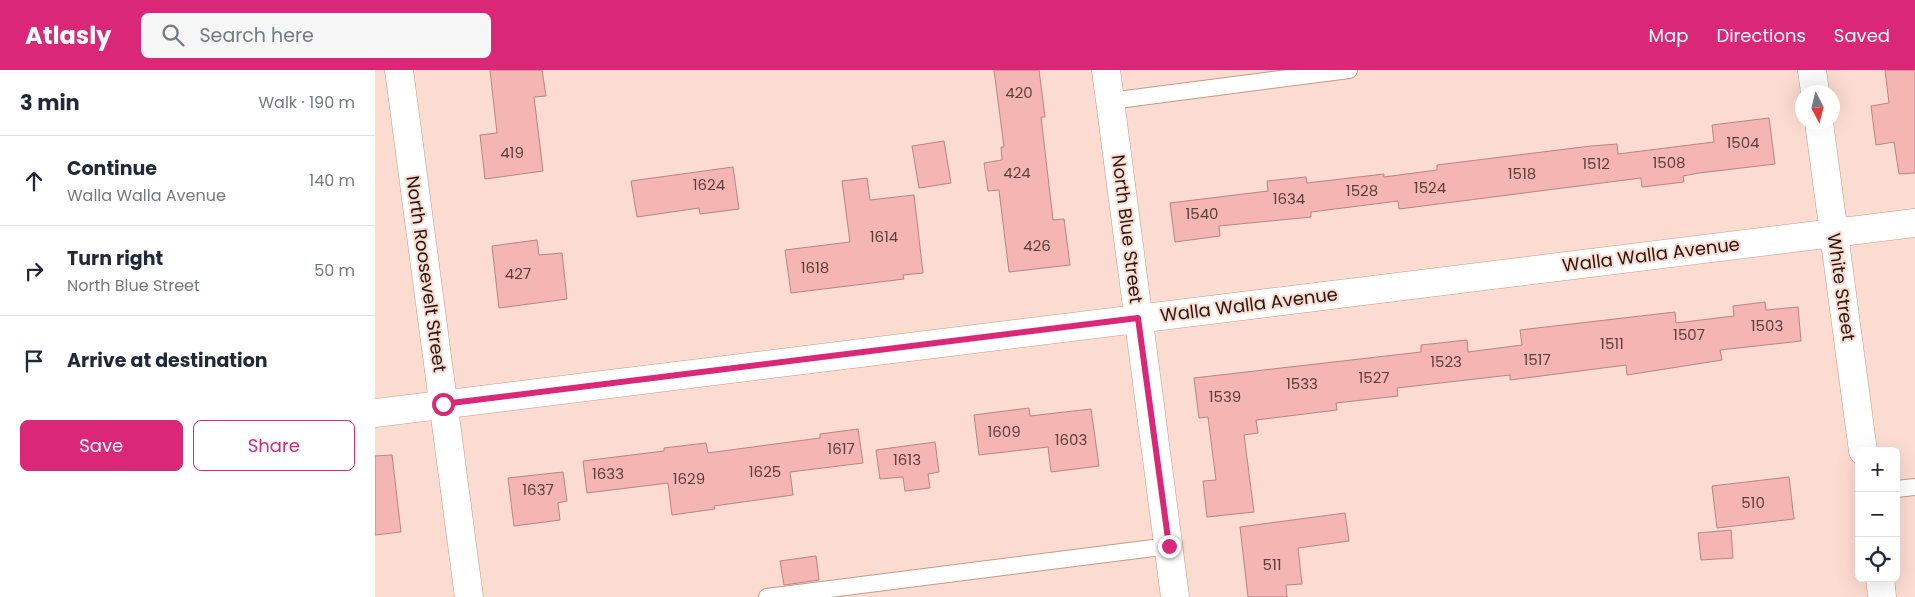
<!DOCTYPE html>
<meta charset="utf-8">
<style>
:root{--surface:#fff;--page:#f6f6f7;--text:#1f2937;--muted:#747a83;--line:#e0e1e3;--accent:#db2777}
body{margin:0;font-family:Poppins,sans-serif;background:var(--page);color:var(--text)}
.controls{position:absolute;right:15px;bottom:15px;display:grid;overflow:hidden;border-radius:8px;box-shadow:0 5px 20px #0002}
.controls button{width:45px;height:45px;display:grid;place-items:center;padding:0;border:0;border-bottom:1px solid var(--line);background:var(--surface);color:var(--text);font:25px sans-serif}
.compass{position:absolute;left:1420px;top:15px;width:45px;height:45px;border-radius:50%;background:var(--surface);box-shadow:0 5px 20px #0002;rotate:173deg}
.stop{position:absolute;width:15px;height:15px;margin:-11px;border:4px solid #db2777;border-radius:50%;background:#fff}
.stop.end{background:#db2777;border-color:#fff;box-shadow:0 1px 5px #0008}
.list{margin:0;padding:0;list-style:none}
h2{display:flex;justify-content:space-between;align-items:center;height:65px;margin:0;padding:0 20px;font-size:21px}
h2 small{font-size:16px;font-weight:400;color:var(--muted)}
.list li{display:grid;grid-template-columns:32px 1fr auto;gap:15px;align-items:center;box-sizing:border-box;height:90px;padding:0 20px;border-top:1px solid var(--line)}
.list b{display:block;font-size:19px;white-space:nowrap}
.list p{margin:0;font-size:16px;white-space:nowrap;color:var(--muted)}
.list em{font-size:16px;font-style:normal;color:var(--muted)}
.actions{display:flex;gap:10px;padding:15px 20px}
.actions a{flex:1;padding:11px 0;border:1px solid var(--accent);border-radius:8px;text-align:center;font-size:18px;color:var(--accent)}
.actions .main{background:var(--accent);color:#fff}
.icon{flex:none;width:28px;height:28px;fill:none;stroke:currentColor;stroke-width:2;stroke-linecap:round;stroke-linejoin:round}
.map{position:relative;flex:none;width:1540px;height:527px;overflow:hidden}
header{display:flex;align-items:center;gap:30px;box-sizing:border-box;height:70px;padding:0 25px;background:var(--accent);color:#fff}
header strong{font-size:24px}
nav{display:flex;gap:28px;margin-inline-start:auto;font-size:18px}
.search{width:350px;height:45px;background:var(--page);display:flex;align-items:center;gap:12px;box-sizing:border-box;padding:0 18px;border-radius:8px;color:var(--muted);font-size:19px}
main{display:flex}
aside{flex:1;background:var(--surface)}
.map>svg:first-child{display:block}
.building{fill:#f4b5b3;stroke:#b98482}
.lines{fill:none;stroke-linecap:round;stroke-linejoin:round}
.service-casing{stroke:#ca9885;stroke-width:18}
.minor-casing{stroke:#ca9885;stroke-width:29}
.tertiary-casing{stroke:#ca9885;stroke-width:29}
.service{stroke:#fff;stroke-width:16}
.minor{stroke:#fff;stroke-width:28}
.tertiary{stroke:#fff;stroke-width:28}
.route{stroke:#db2777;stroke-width:6}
.labels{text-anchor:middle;stroke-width:4;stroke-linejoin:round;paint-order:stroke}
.number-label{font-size:15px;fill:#5c3f3a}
.street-label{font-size:18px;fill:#2a1811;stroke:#fcdbd0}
</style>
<header>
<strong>Atlasly</strong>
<div class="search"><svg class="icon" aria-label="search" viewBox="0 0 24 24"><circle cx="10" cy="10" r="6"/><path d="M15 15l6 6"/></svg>Search here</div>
<nav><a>Map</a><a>Directions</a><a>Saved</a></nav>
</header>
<main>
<aside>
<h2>3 min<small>Walk · 190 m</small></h2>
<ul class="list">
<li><svg class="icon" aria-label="ahead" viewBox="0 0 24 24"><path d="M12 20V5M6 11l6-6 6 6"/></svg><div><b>Continue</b><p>Walla Walla Avenue</p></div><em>140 m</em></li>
<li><svg class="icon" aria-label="right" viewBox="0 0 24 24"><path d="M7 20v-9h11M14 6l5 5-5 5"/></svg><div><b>Turn right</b><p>North Blue Street</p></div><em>50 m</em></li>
<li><svg class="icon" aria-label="arrive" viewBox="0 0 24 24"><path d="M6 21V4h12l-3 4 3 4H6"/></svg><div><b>Arrive at destination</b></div></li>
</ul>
<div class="actions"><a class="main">Save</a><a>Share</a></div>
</aside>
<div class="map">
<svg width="1540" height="527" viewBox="0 0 1540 527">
<rect width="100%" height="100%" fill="#fcdbd0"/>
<path class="building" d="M 115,0 L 167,0 L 171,26 L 159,27 L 168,101 L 110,109 L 105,65 L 122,63 Z
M 619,0 L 664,0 L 670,47 L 666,47 L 678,150 L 689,149 L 695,195 L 634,202 L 624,120 L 613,121 L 609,93 L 627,90 L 626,77 L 629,77 Z
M 1510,0 L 1540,0 L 1540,103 L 1524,104 L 1519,72 L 1501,75 L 1496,36 L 1514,33 Z
M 1394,48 L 1400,94 L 1324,103 L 1308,106 L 1309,112 L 1267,117 L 1266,108 L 1024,139 L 1023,131 L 936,142 L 936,147 L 844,156 L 845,166 L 800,172 L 795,133 L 893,121 L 892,111 L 931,107 L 932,113 L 1009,104 L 1009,107 L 1062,100 L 1062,95 L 1216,76 L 1242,74 L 1243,84 L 1339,72 L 1337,55 Z
M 569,71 L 576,113 L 544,118 L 537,76 Z
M 358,97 L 364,139 L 325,144 L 324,138 L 262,147 L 256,111 Z
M 492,108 L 495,130 L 539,125 L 548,203 L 528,205 L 529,209 L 416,223 L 410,180 L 475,172 L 467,111 Z
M 162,170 L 164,185 L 187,183 L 192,229 L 124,238 L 117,176 Z
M 1390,232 L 1391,240 L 1423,237 L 1426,271 L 1345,280 L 1347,290 L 1252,305 L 1251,295 L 1135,310 L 1135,305 L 1022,318 L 1023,326 L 961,333 L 962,340 L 881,350 L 883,363 L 869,365 L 879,442 L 832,447 L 828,411 L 841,410 L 833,347 L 824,348 L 819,308 L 1046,282 L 1046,275 L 1092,270 L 1093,282 L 1147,275 L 1145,260 L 1300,242 L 1301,253 L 1359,246 L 1358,236 Z
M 654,338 L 655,346 L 716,339 L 724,396 L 676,402 L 673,377 L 604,385 L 599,345 Z
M 483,359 L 488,393 L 415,402 L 418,425 L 339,436 L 340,439 L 297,445 L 293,413 L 212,423 L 208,391 L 289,381 L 289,378 L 331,373 L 333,383 L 445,368 L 445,364 Z
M 560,372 L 564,402 L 553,404 L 555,418 L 530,421 L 528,407 L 505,409 L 501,380 Z
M 17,385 L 26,462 L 0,465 L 0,386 Z
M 188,402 L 192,431 L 183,433 L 185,450 L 139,456 L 133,408 Z
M 1414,407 L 1419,449 L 1342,458 L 1337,416 Z
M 970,443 L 974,471 L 923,478 L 927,514 L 911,515 L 912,527 L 873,527 L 865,457 Z
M 1356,460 L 1358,488 L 1326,490 L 1323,463 Z
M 441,486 L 444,510 L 409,515 L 405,491 Z"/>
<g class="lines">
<g class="service-casing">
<path id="service" d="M 735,31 L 974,0
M 1521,419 L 1540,417
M 392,527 L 794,476"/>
</g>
<g class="minor-casing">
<path id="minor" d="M 731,0 L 800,527
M 1437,0 L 1440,22
M 1444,52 L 1488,381
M 0,343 L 1540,153
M 1505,508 L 1507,527"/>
</g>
<g class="tertiary-casing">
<path id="tertiary" d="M 24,0 L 94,527"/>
</g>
<use href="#service" class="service"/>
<use href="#minor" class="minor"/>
<use href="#tertiary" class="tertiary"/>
</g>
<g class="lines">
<path class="route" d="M 68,334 L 763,248 L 794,476"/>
</g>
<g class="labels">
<g class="number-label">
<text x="644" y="28">420</text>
<text x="1368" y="78">1504</text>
<text x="137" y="88">419</text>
<text x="1294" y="98">1508</text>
<text x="1221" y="99">1512</text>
<text x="642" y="108">424</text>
<text x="1147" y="109">1518</text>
<text x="334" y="120">1624</text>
<text x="1055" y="123">1524</text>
<text x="987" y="126">1528</text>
<text x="914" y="134">1634</text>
<text x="827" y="149">1540</text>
<text x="509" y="172">1614</text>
<text x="662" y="181">426</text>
<text x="440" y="203">1618</text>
<text x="143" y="209">427</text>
<text x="1392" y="261">1503</text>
<text x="1314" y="270">1507</text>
<text x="1237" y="279">1511</text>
<text x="1162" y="295">1517</text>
<text x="1071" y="297">1523</text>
<text x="999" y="313">1527</text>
<text x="927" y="319">1533</text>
<text x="850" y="332">1539</text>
<text x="629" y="367">1609</text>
<text x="696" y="375">1603</text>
<text x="466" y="384">1617</text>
<text x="532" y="395">1613</text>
<text x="390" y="407">1625</text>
<text x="233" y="409">1633</text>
<text x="314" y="414">1629</text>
<text x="163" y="425">1637</text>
<text x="1378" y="438">510</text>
<text x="897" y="500">511</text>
</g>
<g class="street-label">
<text transform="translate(752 159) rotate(83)" y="6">North Blue Street</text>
<text transform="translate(1276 185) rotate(-7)" y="6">Walla Walla Avenue</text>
<text transform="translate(51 204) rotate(82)" y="6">North Roosevelt Street</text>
<text transform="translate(1466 217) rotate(82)" y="6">White Street</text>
<text transform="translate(874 235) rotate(-7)" y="6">Walla Walla Avenue</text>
</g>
</g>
</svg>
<div class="controls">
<button>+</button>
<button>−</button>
<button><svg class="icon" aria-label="locate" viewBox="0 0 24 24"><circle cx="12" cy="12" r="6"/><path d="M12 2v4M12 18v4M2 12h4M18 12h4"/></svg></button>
</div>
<svg class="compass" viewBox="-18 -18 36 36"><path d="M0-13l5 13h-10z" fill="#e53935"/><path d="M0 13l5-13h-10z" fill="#747a83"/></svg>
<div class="stop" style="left:68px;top:334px"></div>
<div class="stop end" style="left:794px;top:476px"></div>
</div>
</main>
